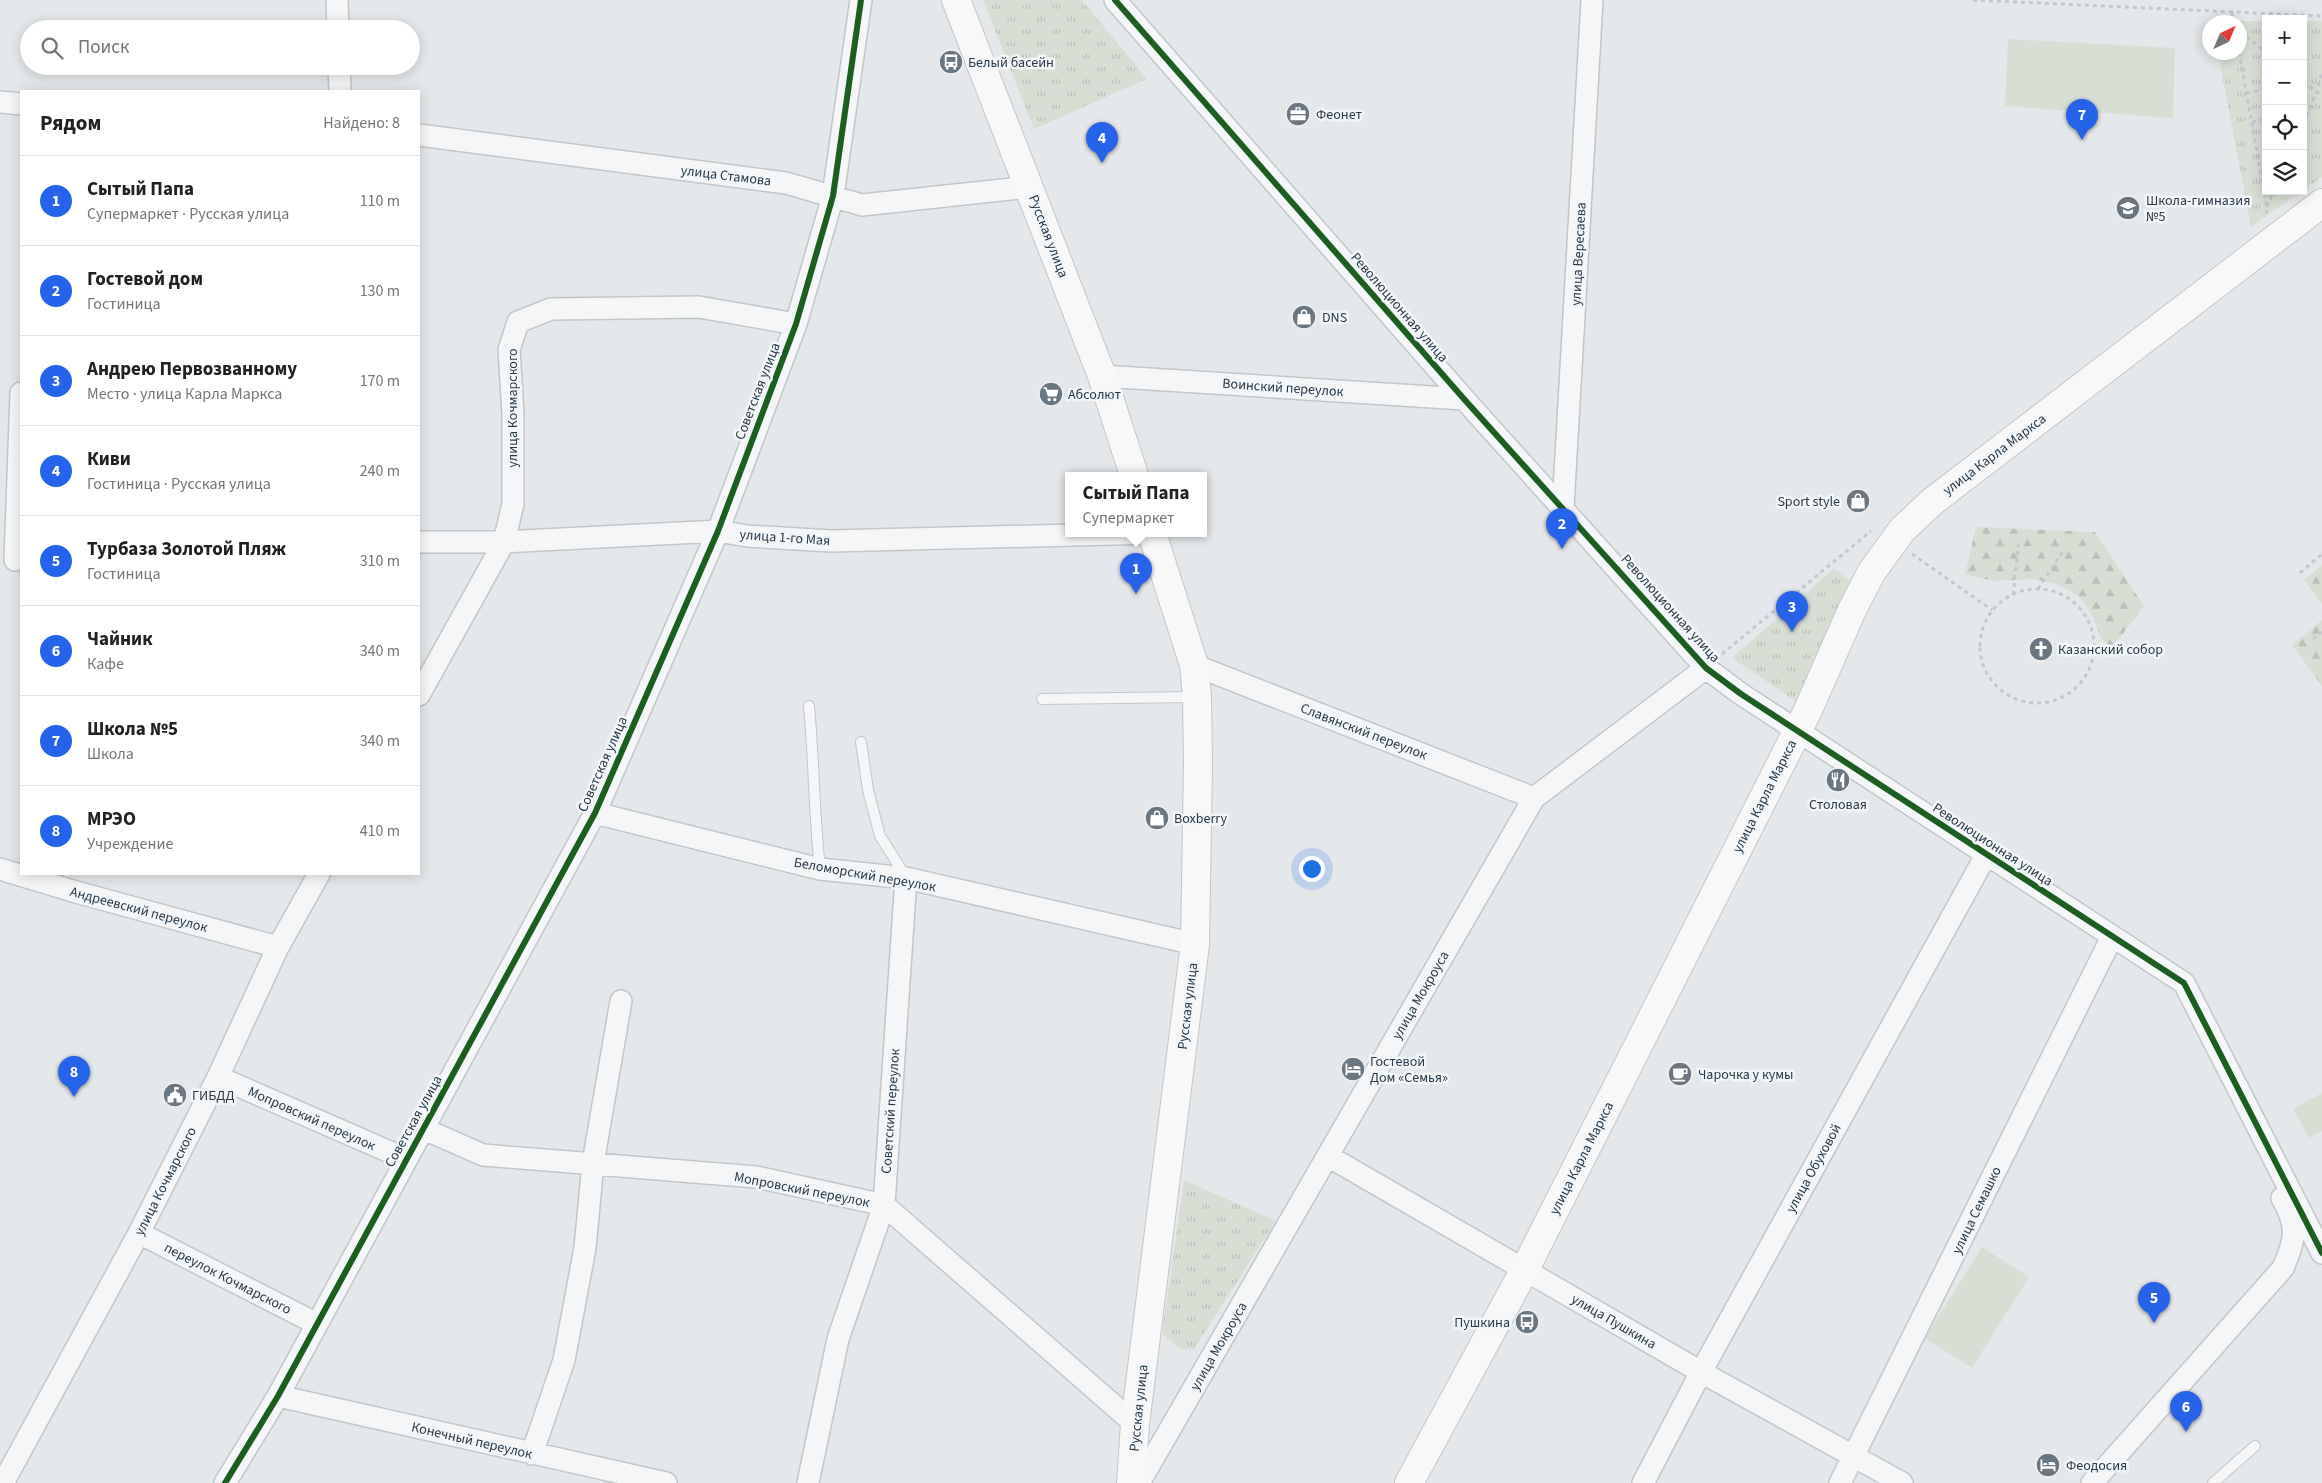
<!DOCTYPE html>
<html lang="ru">
<meta charset="utf-8">
<style>
:root{--surface:#fff;--page:#f6f6f6;--text:#202124;--muted:#757577;--line:#e0e0e0;--accent:#2563eb}
body{margin:0;font-family:"Source Sans 3",sans-serif;background:var(--page);color:var(--text)}
.controls{position:absolute;right:15px;top:15px;display:grid;overflow:hidden;border-radius:0px;box-shadow:0 2px 12px #0003}
.controls button{width:45px;height:45px;display:grid;place-items:center;padding:0;border:0;border-bottom:1px solid var(--line);background:var(--surface);color:var(--text);font:25px sans-serif}
.compass{position:absolute;left:2202px;top:15px;width:45px;height:45px;border-radius:50%;background:var(--surface);box-shadow:0 2px 12px #0003;rotate:44deg}
.you{position:absolute;left:1311px;top:868px;width:18px;height:18px;margin:-12px;border:4px solid #fff;border-radius:50%;background:#1a73e8;box-shadow:0 0 0 8px #1a73e833}
.badge{display:grid;place-items:center;width:32px;height:32px;border-radius:50%;background:var(--accent);color:#fff;font-size:16px;font-weight:700}
.pin{position:absolute;translate:-50% -41px;filter:drop-shadow(0 1px 2px #0008)}
.pin::after{content:'';position:absolute;top:26px;width:18px;height:15px;background:inherit;clip-path:polygon(0 0,100% 0,50% 100%)}
.popup{position:absolute;left:1065px;top:472px;width:142px;height:65px;box-sizing:border-box;display:grid;place-content:center;border-radius:0px;background:var(--surface);filter:drop-shadow(0 1px 4px #0005);font-size:16px;white-space:nowrap;color:var(--muted)}
.popup b{font-size:19px;color:var(--text)}
.popup::after{content:'';position:absolute;left:50%;top:100%;margin-left:-10px;border:10px solid transparent;border-top-color:var(--surface)}
.list{margin:0;padding:0;list-style:none}
h2{display:flex;justify-content:space-between;align-items:center;height:65px;margin:0;padding:0 20px;font-size:21px}
h2 small{font-size:16px;font-weight:400;color:var(--muted)}
.list li{display:grid;grid-template-columns:32px 1fr auto;gap:15px;align-items:center;box-sizing:border-box;height:90px;padding:0 20px;border-top:1px solid var(--line)}
.list b{display:block;font-size:19px;white-space:nowrap}
.list p{margin:0;font-size:16px;white-space:nowrap;color:var(--muted)}
.list em{font-size:16px;font-style:normal;color:var(--muted)}
.icon{flex:none;width:28px;height:28px;fill:none;stroke:currentColor;stroke-width:2;stroke-linecap:round;stroke-linejoin:round}
.map{position:relative;flex:none;width:2322px;height:1483px;overflow:hidden}
.search{position:absolute;background:var(--surface);box-shadow:0 2px 12px #0003;left:20px;top:20px;width:400px;height:55px;display:flex;align-items:center;gap:12px;box-sizing:border-box;padding:0 18px;border-radius:28px;color:var(--muted);font-size:19px}
.panel{position:absolute;background:var(--surface);box-shadow:0 2px 12px #0003;left:20px;top:90px;width:400px;height:785px;border-radius:0px}
.map>svg:first-child{display:block}
.grass{fill:#d7dfd5}
.forest{fill:url(#forest-firs)}
.park{fill:url(#park-tufts)}
.lines{fill:none;stroke-linecap:round;stroke-linejoin:round}
.service-casing{stroke:#c3c6c8;stroke-width:12}
.minor-casing{stroke:#c3c6c8;stroke-width:24}
.secondary-casing{stroke:#c3c6c8;stroke-width:30}
.path{stroke:#c2c8cb;stroke-width:3;stroke-dasharray:4 4;stroke-linecap:butt}
.service{stroke:#f4f6f7;stroke-width:10}
.minor{stroke:#f4f6f7;stroke-width:21}
.secondary{stroke:#f8f8f8;stroke-width:28}
.cycleway-casing{stroke:#f3f7f9;stroke-width:9}
.cycleway{stroke:#1b5e20;stroke-width:6}
.labels{text-anchor:middle;stroke-width:5;stroke-linejoin:round;paint-order:stroke}
.poi-label{font-size:14px;fill:#283947;stroke:#f3f7f9;text-anchor:start}
.street-label{font-size:14px;fill:#283947;stroke:#f3f7f9}
</style>
<div class="map">
<svg width="2322" height="1483" viewBox="0 0 2322 1483">
<defs>
<pattern id="forest-firs" width="22" height="20" patternUnits="userSpaceOnUse" patternTransform="scale(1.25)"><rect width="22" height="20" fill="#d7dfd5"/><path d="M5 1l3.5 6h-7zM16 11l3.5 6h-7z" fill="#b9c0b8"/></pattern>
<pattern id="park-tufts" width="24" height="20" patternUnits="userSpaceOnUse" patternTransform="scale(1.25)"><rect width="24" height="20" fill="#d7dfd5"/><path d="M3 7l-1-3M5 7V3M7 7l1-3M15 17l-1-3M17 17v-4M19 17l1-3" fill="none" stroke="#b9c0b8"/></pattern>
</defs>
<rect width="100%" height="100%" fill="#e5e8ea"/>
<path class="grass" d="M 2008,39 L 2175,48 L 2173,118 L 2005,106 Z
M 2322,1093 L 2322,1131 L 2309,1138 L 2293,1109 Z
M 1982,1247 L 2029,1277 L 1972,1368 L 1925,1338 Z"/>
<path class="forest" d="M 1976,527 L 2095,532 L 2144,606 L 2112,648 L 2101,638 L 2093,617 L 2080,597 L 2057,584 L 2033,579 L 1993,581 L 1965,574 Z
M 2322,565 L 2322,604 L 2304,580 Z
M 2322,620 L 2322,686 L 2292,645 Z"/>
<path class="park" d="M 983,0 L 1082,0 L 1147,79 L 1034,129 Z
M 2213,21 L 2266,21 L 2266,191 L 2301,191 L 2251,227 L 2218,53 L 2240,52 L 2240,22 Z
M 2303,21 L 2322,21 L 2322,177 L 2303,190 Z
M 1834,568 L 1851,582 L 1797,702 L 1732,658 Z
M 1184,1180 L 1276,1221 L 1194,1349 L 1180,1349 L 1162,1334 Z"/>
<g class="lines">
<g class="service-casing">
<path id="service" d="M 1042,699 L 1196,697
M 809,706 C 814,760 814,814 820,869
M 861,742 L 868,790 L 880,836 L 906,877
M 2213,1483 L 2255,1446"/>
</g>
<g class="minor-casing">
<path id="minor" d="M 337,0 L 338,29
M 1115,0 L 1464,399 L 1706,668 L 1741,694 L 2184,983 L 2322,1253
M 339,66 L 340,91
M 0,102 L 21,104
M 419,135 L 786,183 L 862,205 L 1030,187
M 1102,376 L 1464,399
M 1563,508 L 1592,0
M 419,542 L 504,542 L 718,531 L 747,536 L 831,541 L 1152,533
M 15,560 L 21,393
M 1194,665 L 1534,798
M 419,695 L 504,542 L 513,504 L 513,414 L 509,350 L 518,322 L 551,309 L 699,307 L 796,324
M 595,813 L 820,869 L 906,878 L 1195,944
M 0,869 L 76,892 L 278,947
M 218,1077 L 406,1159
M 424,1129 L 483,1155 L 756,1177 L 884,1205 L 1135,1424
M 1328,1156 L 1701,1372 L 1902,1483
M 139,1233 L 317,1324
M 278,1396 L 666,1483
M 532,1454 L 564,1360 L 585,1248 L 593,1163 L 621,1001
M 3,1483 L 139,1233 L 218,1077 L 278,947 L 319,874
M 225,1483 L 278,1396 L 595,813 L 718,531 L 796,324 L 833,196 L 861,0
M 808,1483 L 838,1339 L 884,1205 L 906,878
M 1139,1483 L 1534,798 L 1706,668
M 1643,1483 L 1701,1372 L 1986,855
M 1840,1483 L 2112,937
M 2092,1483 L 2283,1268 C 2296,1239 2298,1226 2282,1198"/>
</g>
<g class="secondary-casing">
<path id="secondary" d="M 956,0 L 1102,376 L 1134,475
M 1131,1483 L 1135,1424 L 1195,944 L 1198,762 L 1197,697 L 1194,665 L 1152,533
M 1409,1483 L 1525,1269 L 1808,710 L 1852,610 L 1871,573 L 1902,530 L 1933,501 L 2322,203"/>
</g>
<path class="path" d="M 1973,0 L 2322,16
M 2232,12 L 2234,22
M 2240,32 L 2266,52
M 2239,52 L 2267,208 L 2266,215
M 2303,82 L 2322,96
M 2246,93 L 2266,89
M 2252,122 L 2266,119
M 2303,123 L 2317,92 L 2322,71
M 2267,207 L 2274,191
M 1912,554 L 1992,610
M 2300,573 L 2322,554
M 2038,589 L 2063,551
M1980 646a57 57 0 1 1 114 0a57 57 0 1 1-114 0Z
M 2013,595 L 2019,539
M 2313,639 L 2322,632
M 1722,654 L 1871,531"/>
<use href="#service" class="service"/>
<use href="#minor" class="minor"/>
<use href="#secondary" class="secondary"/>
<g class="cycleway-casing">
<path id="cycleway" d="M 1115,0 L 1464,399 L 1706,668 L 1741,694 L 2184,983 L 2322,1253
M 225,1483 L 278,1396 L 595,813 L 718,531 L 796,324 L 833,196 L 861,0"/>
</g>
<use href="#cycleway" class="cycleway"/>
</g>
<defs>
<g id="bus-disc" transform="scale(1.25)"><circle r="9.5" fill="#6a7680" stroke="#f3f7f9"/><path d="M-5-6H5V4H4V6H2V4H-2V6H-4V4H-5ZM-3.5-4V0h7V-4ZM-3.5 1.2v1.5H-2V1.2ZM2 1.2v1.5H3.5V1.2Z" fill="#fff"/></g>
<g id="office-disc" transform="scale(1.25)"><circle r="9.5" fill="#6a7680" stroke="#f3f7f9"/><path d="M-6-3h4V-5.5h4V-3h4V5H-6ZM-1-4.5V-3h2v-1.5ZM-6 0V1H6V0Z" fill="#fff"/></g>
<g id="school-disc" transform="scale(1.25)"><circle r="9.5" fill="#6a7680" stroke="#f3f7f9"/><path d="M0-5L7-2L0 1L-7-2ZM-4 1L0 2.5L4 1V4Q0 6-4 4Z" fill="#fff"/></g>
<g id="shop-disc" transform="scale(1.25)"><circle r="9.5" fill="#6a7680" stroke="#f3f7f9"/><path d="M-5-2.5h2.3a2.7 3.5 0 0 1 5.4 0H5L5.5 6h-11ZM-1.5-2.5h3a1.5 2.3 0 0 0-3 0Z" fill="#fff"/></g>
<g id="supermarket-disc" transform="scale(1.25)"><circle r="9.5" fill="#6a7680" stroke="#f3f7f9"/><path d="M-6-5.5h2.5l.6 2H6L4.5 2H-2.5L-4.4-4H-6ZM-1.5 3.2a1.3 1.3 0 1 0 .1 0ZM3 3.2a1.3 1.3 0 1 0 .1 0Z" fill="#fff"/></g>
<g id="church-disc" transform="scale(1.25)"><circle r="9.5" fill="#6a7680" stroke="#f3f7f9"/><path d="M-1.2-6h2.4v3.5h3.3v2.4h-3.3V6h-2.4V-.1h-3.3v-2.4h3.3Z" fill="#fff"/></g>
<g id="restaurant-disc" transform="scale(1.25)"><circle r="9.5" fill="#6a7680" stroke="#f3f7f9"/><path d="M-5-6h1v4h1v-4h1v4h1v-4h1v5L-1.5 .5V6h-2V.5L-5-1ZM5-6V6H3V1.5H1.5Q1.5-4 5-6Z" fill="#fff"/></g>
<g id="hotel-disc" transform="scale(1.25)"><circle r="9.5" fill="#6a7680" stroke="#f3f7f9"/><path d="M-6-4.5h1.5V1H6V5H4.5V3h-9V5H-6ZM-4 0a1.8 1.8 0 1 1 3.6 0ZM.5 0V-2.5h3Q6-2.5 6 0Z" fill="#fff"/></g>
<g id="cafe-disc" transform="scale(1.25)"><circle r="9.5" fill="#6a7680" stroke="#f3f7f9"/><path d="M-5.5-4.5H6V0H3Q3 3.5 0 3.5H-2.5Q-5.5 3.5-5.5 0ZM3-3.2v2h1.7v-2ZM-6 4.5H4V6H-6Z" fill="#fff"/></g>
<g id="civic-disc" transform="scale(1.25)"><circle r="9.5" fill="#6a7680" stroke="#f3f7f9"/><path d="M-.6-6.5H3V-4.5H.6V-3L4-1V1h2V6H-6V1h2V-1L-.6-3ZM-1.2 2.5V6h2.4V2.5Z" fill="#fff"/></g>
</defs>
<g fill-rule="evenodd">
<use href="#bus-disc" x="951" y="62"/>
<use href="#office-disc" x="1298" y="114"/>
<use href="#school-disc" x="2128" y="208"/>
<use href="#shop-disc" x="1304" y="317"/>
<use href="#supermarket-disc" x="1051" y="394"/>
<use href="#shop-disc" x="1858" y="501"/>
<use href="#church-disc" x="2041" y="649"/>
<use href="#restaurant-disc" x="1838" y="780"/>
<use href="#shop-disc" x="1157" y="818"/>
<use href="#hotel-disc" x="1353" y="1069"/>
<use href="#cafe-disc" x="1680" y="1074"/>
<use href="#civic-disc" x="175" y="1095"/>
<use href="#bus-disc" x="1527" y="1322"/>
<use href="#hotel-disc" x="2048" y="1465"/>
</g>
<g class="labels">
<g class="poi-label">
<text x="968" y="67">Белый басейн</text>
<text x="1316" y="119">Феонет</text>
<text x="2146" y="205">Школа-гимназия<tspan x="2146" dy="16">№5</tspan></text>
<text x="1322" y="322">DNS</text>
<text x="1068" y="399">Абсолют</text>
<text x="1840" y="506" text-anchor="end">Sport style</text>
<text x="2058" y="654">Казанский собор</text>
<text x="1838" y="809" text-anchor="middle">Столовая</text>
<text x="1174" y="823">Boxberry</text>
<text x="1370" y="1066">Гостевой<tspan x="1370" dy="16">Дом «Семья»</tspan></text>
<text x="1698" y="1079">Чарочка у кумы</text>
<text x="192" y="1100">ГИБДД</text>
<text x="1510" y="1327" text-anchor="end">Пушкина</text>
<text x="2066" y="1470">Феодосия</text>
</g>
<g class="street-label">
<text transform="translate(726 175) rotate(7)" y="5">улица Стамова</text>
<text transform="translate(1049 236) rotate(69)" y="5">Русская улица</text>
<text transform="translate(1578 254) rotate(-87)" y="5">улица Вересаева</text>
<text transform="translate(1400 307) rotate(49)" y="5">Революционная улица</text>
<text transform="translate(1283 387) rotate(4)" y="5">Воинский переулок</text>
<text transform="translate(757 391) rotate(-69)" y="5">Советская улица</text>
<text transform="translate(512 408) rotate(-90)" y="5">улица Кочмарского</text>
<text transform="translate(1994 454) rotate(-37)" y="5">улица Карла Маркса</text>
<text transform="translate(785 537) rotate(4)" y="5">улица 1-го Мая</text>
<text transform="translate(1671 608) rotate(48)" y="5">Революционная улица</text>
<text transform="translate(1364 731) rotate(21)" y="5">Славянский переулок</text>
<text transform="translate(602 764) rotate(-66)" y="5">Советская улица</text>
<text transform="translate(1764 796) rotate(-63)" y="5">улица Карла Маркса</text>
<text transform="translate(1993 844) rotate(33)" y="5">Революционная улица</text>
<text transform="translate(865 874) rotate(10)" y="5">Беломорский переулок</text>
<text transform="translate(139 909) rotate(15)" y="5">Андреевский переулок</text>
<text transform="translate(1420 995) rotate(-60)" y="5">улица Мокроуса</text>
<text transform="translate(1187 1006) rotate(-83)" y="5">Русская улица</text>
<text transform="translate(890 1111) rotate(-86)" y="5">Советский переулок</text>
<text transform="translate(312 1118) rotate(24)" y="5">Мопровский переулок</text>
<text transform="translate(413 1121) rotate(-61)" y="5">Советская улица</text>
<text transform="translate(1581 1158) rotate(-63)" y="5">улица Карла Маркса</text>
<text transform="translate(1813 1168) rotate(-61)" y="5">улица Обуховой</text>
<text transform="translate(165 1181) rotate(-63)" y="5">улица Кочмарского</text>
<text transform="translate(802 1189) rotate(11)" y="5">Мопровский переулок</text>
<text transform="translate(1976 1210) rotate(-64)" y="5">улица Семашко</text>
<text transform="translate(228 1278) rotate(27)" y="5">переулок Кочмарского</text>
<text transform="translate(1614 1321) rotate(30)" y="5">улица Пушкина</text>
<text transform="translate(1218 1346) rotate(-60)" y="5">улица Мокроуса</text>
<text transform="translate(1138 1408) rotate(-84)" y="5">Русская улица</text>
<text transform="translate(472 1440) rotate(13)" y="5">Конечный переулок</text>
</g>
</g>
</svg>
<div class="controls">
<button>+</button>
<button>−</button>
<button><svg class="icon" aria-label="locate" viewBox="0 0 24 24"><circle cx="12" cy="12" r="6"/><path d="M12 2v4M12 18v4M2 12h4M18 12h4"/></svg></button>
<button><svg class="icon" aria-label="layers" viewBox="0 0 24 24"><path d="M12 4l9 5-9 5-9-5zM3 14l9 5 9-5"/></svg></button>
</div>
<svg class="compass" viewBox="-18 -18 36 36"><path d="M0-13l5 13h-10z" fill="#e53935"/><path d="M0 13l5-13h-10z" fill="#757577"/></svg>
<div class="you"></div>
<div class="pin badge" style="left:1136px;top:594px">1</div>
<div class="popup"><b>Сытый Папа</b>Супермаркет</div>
<div class="pin badge" style="left:1562px;top:549px">2</div>
<div class="pin badge" style="left:1792px;top:632px">3</div>
<div class="pin badge" style="left:1102px;top:163px">4</div>
<div class="pin badge" style="left:2154px;top:1323px">5</div>
<div class="pin badge" style="left:2186px;top:1432px">6</div>
<div class="pin badge" style="left:2082px;top:140px">7</div>
<div class="pin badge" style="left:74px;top:1097px">8</div>
<div class="search"><svg class="icon" aria-label="search" viewBox="0 0 24 24"><circle cx="10" cy="10" r="6"/><path d="M15 15l6 6"/></svg>Поиск</div>
<section class="panel">
<h2>Рядом<small>Найдено: 8</small></h2>
<ul class="list">
<li><span class="badge">1</span><div><b>Сытый Папа</b><p>Супермаркет · Русская улица</p></div><em>110 m</em></li>
<li><span class="badge">2</span><div><b>Гостевой дом</b><p>Гостиница</p></div><em>130 m</em></li>
<li><span class="badge">3</span><div><b>Андрею Первозванному</b><p>Место · улица Карла Маркса</p></div><em>170 m</em></li>
<li><span class="badge">4</span><div><b>Киви</b><p>Гостиница · Русская улица</p></div><em>240 m</em></li>
<li><span class="badge">5</span><div><b>Турбаза Золотой Пляж</b><p>Гостиница</p></div><em>310 m</em></li>
<li><span class="badge">6</span><div><b>Чайник</b><p>Кафе</p></div><em>340 m</em></li>
<li><span class="badge">7</span><div><b>Школа №5</b><p>Школа</p></div><em>340 m</em></li>
<li><span class="badge">8</span><div><b>МРЭО</b><p>Учреждение</p></div><em>410 m</em></li>
</ul>
</section>
</div>
